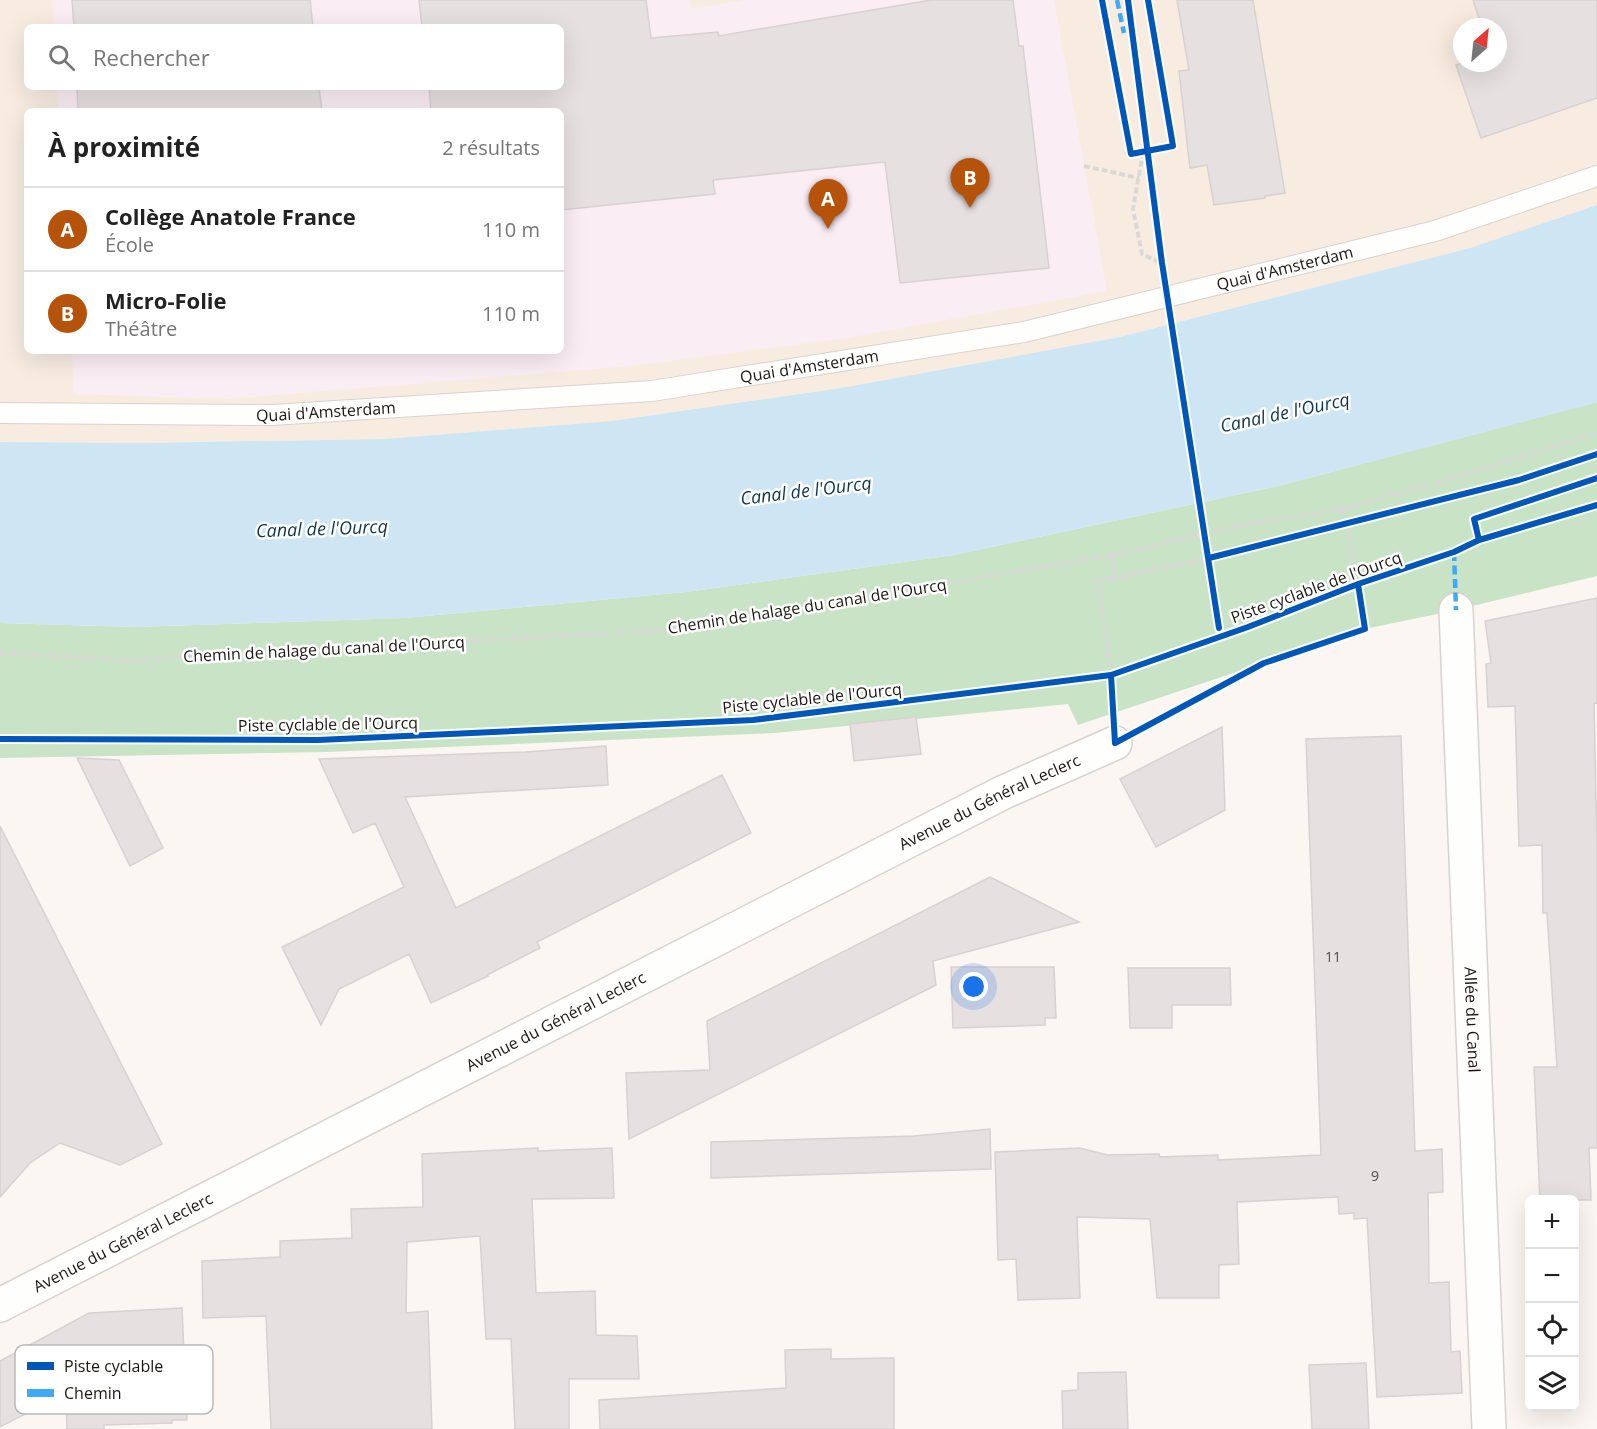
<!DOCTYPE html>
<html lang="fr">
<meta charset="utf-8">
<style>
:root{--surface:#fff;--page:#f2f2f2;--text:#222;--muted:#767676;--line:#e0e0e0;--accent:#b45309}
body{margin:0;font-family:"Open Sans",sans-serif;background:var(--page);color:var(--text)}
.controls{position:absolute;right:18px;bottom:18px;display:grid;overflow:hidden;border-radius:9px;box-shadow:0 6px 24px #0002}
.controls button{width:54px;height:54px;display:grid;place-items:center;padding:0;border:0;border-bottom:2px solid var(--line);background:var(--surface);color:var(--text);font:30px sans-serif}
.compass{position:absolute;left:1453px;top:18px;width:54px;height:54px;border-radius:50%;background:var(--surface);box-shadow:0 6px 24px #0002;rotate:27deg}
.you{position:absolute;left:974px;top:987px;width:21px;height:21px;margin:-15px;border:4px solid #fff;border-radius:50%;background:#1a73e8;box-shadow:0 0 0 9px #1a73e833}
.badge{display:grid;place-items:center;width:39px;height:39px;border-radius:50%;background:var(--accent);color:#fff;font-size:20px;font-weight:700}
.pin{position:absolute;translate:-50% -50px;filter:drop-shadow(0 2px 3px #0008)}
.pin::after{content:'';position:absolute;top:32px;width:21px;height:18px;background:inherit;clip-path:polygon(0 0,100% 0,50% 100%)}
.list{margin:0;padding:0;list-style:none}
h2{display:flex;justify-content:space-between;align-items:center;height:78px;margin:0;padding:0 24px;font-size:26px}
h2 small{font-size:20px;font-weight:400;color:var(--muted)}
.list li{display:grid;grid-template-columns:39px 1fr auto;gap:18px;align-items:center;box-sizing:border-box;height:84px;padding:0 24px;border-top:2px solid var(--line)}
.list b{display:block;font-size:22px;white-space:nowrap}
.list p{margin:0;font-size:20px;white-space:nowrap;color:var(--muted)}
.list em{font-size:20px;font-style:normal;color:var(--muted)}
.icon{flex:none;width:33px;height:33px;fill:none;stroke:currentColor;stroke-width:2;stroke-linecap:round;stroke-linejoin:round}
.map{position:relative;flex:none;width:1597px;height:1429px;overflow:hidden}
.search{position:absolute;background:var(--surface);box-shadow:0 6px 24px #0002;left:24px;top:24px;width:540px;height:66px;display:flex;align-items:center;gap:15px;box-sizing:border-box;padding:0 21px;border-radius:9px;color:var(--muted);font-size:22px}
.panel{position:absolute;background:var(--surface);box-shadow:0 6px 24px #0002;left:24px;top:108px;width:540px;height:246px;border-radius:9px}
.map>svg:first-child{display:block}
.built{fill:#f8ece1;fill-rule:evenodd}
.education{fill:#faedf4}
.green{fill:#c8e3c6}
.water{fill:#cee5f4}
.building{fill:#e6e0e1;stroke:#d7d1d2;stroke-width:1.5}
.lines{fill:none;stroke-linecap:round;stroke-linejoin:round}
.lane-casing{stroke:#d8d2ce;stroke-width:22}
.street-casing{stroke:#d8d2ce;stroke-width:36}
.path{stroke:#dad8d7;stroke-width:4;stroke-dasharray:6 3;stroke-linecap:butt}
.lane{stroke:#fefefd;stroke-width:20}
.street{stroke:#fefefd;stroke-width:33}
.quiet{stroke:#3fa9f5;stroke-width:4.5;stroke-dasharray:9 4.5;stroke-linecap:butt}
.cycleway-casing{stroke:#fff;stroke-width:10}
.cycleway{stroke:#0057b8;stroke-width:6}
.labels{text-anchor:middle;stroke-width:5;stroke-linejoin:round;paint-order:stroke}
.number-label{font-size:14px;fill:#504a47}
.street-label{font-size:16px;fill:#1c1712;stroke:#fff}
.water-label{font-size:18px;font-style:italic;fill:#0e374f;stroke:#fff}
.key{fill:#fff;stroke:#bbb9b8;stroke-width:1.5}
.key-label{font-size:16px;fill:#1c1712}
</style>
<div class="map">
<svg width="1597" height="1429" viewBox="0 0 1597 1429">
<rect width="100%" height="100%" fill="#fbf6f1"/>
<path class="built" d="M 0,0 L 1597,0 L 1597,205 L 1470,248 L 1120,337 L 841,388 L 612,421 L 384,439 L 143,443 L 0,442 ZM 27,27 L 561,27 L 561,87 L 27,87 ZM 1462,27 L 1498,27 L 1498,63 L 1462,63 ZM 27,111 L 561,111 L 561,351 L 27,351 Z"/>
<path class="education" d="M 53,0 L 690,0 L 692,9 L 744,0 L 1054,0 L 1107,291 L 847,338 L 631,366 L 228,399 L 74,394 L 72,351 L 561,351 L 561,111 L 59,111 L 57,87 L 561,87 L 561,27 L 54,27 Z"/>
<path class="green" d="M 1597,402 L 1597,576 L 1456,610 L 1365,629 L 1078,725 L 1068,704 L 775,733 L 327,752 L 0,758 L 0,623 L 135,627 L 404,618 L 686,592 L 954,555 L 1278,486 Z"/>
<path class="water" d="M 1597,205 L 1597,402 L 1587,405 L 1278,486 L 954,555 L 686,592 L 404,618 L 135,627 L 0,623 L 0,442 L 143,443 L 384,439 L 612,421 L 841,388 L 1120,337 L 1470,248 Z"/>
<path class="building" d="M 72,0 L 310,0 L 313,27 L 74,27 Z
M 419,0 L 646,0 L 651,38 L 718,32 L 719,36 L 931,0 L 1013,0 L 1019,46 L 1023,46 L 1049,268 L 900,283 L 885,162 L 713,180 L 715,194 L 561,210 L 561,111 L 431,111 L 429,87 L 561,87 L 561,27 L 422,27 Z
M 1177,0 L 1253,0 L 1285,193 L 1265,196 L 1265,198 L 1214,205 L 1207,165 L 1190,168 L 1179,71 L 1189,70 Z
M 1473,0 L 1597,0 L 1597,98 L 1481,138 L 1456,65 L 1462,63 L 1498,63 L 1498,27 L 1482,27 Z
M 77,87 L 319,87 L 322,111 L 78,111 Z
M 1597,598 L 1597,703 L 1594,704 L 1597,844 L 1597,1148 L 1589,1148 L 1591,1200 L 1540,1200 L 1534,1067 L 1557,1067 L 1547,913 L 1543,913 L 1542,845 L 1519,846 L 1515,706 L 1488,707 L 1486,664 L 1491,663 L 1485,621 Z
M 916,717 L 921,754 L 854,761 L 850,724 Z
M 1222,727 L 1225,810 L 1156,847 L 1120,779 Z
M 1401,736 L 1415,1151 L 1442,1149 L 1443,1192 L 1428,1193 L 1429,1283 L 1449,1282 L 1451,1352 L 1460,1351 L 1462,1393 L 1377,1397 L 1367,1218 L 1354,1219 L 1354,1213 L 1339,1214 L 1338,1197 L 1237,1202 L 1239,1264 L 1219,1265 L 1219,1298 L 1157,1298 L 1150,1219 L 1077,1217 L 1080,1298 L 1018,1300 L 1016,1259 L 998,1260 L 995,1152 L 1080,1148 L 1107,1155 L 1159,1154 L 1160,1157 L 1218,1155 L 1218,1160 L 1321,1155 L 1306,739 Z
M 606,746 L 608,785 L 405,797 L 456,908 L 722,775 L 751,833 L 537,942 L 540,948 L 487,975 L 488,976 L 431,1003 L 409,954 L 339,989 L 321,1025 L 282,947 L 404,887 L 375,823 L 353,833 L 319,759 L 526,752 Z
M 77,758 L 119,760 L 163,848 L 130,866 Z
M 0,826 L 162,1144 L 120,1165 L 60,1143 L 30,1163 L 0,1197 Z
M 990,877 L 1079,922 L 933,961 L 936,985 L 629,1139 L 626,1073 L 710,1070 L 707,1021 Z
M 951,967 L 1054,967 L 1056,1018 L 1045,1018 L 1045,1025 L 953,1028 Z
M 1128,968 L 1230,968 L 1231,1005 L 1172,1005 L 1172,1028 L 1130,1028 Z
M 990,1129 L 991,1169 L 711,1178 L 711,1142 L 914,1136 Z
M 538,1148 L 538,1151 L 612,1148 L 614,1198 L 532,1199 L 536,1293 L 595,1291 L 596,1335 L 637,1336 L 639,1379 L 569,1379 L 569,1429 L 515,1429 L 511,1339 L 486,1339 L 480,1236 L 407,1242 L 406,1313 L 428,1311 L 432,1429 L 271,1429 L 266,1316 L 203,1318 L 202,1261 L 280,1257 L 280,1241 L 352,1238 L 351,1209 L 423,1207 L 422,1154 Z
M 182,1308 L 187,1420 L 172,1420 L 172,1423 L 104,1425 L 104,1429 L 67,1429 L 66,1393 L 0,1427 L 0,1361 L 89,1313 Z
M 831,1349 L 831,1359 L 894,1358 L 894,1429 L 600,1429 L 599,1400 L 786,1388 L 785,1350 Z
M 1366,1363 L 1369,1429 L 1312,1429 L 1309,1365 Z
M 1126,1372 L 1128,1429 L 1063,1429 L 1062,1391 L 1078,1390 L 1078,1373 Z"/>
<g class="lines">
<g class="lane-casing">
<g id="lane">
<path id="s1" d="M 0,413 L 272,415 L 652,391 L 1024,332 L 1435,231 L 1597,176"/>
</g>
</g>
<g class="street-casing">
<g id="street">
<path id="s2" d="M 1456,610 L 1489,1429"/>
<path id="s3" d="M 0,1305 L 1004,792 L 1115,743"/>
</g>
</g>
<path class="path" d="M 1143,152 L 1133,209 L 1142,254 L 1161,263
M 1084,166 L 1139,178
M 1343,509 L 1358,584
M 1111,555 L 1115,578
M 0,653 L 126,660 L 685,629 L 1111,555 L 1251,523 L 1343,509 L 1493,466 L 1597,433
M 1111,675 L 1098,580 L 1115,578 L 1209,558"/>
<use href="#lane" class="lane"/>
<use href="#street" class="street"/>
<path class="quiet" d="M 1117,0 L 1124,33
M 1454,552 L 1456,610"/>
<g class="cycleway-casing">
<path id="cycleway" d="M 1102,0 L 1131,154 L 1173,146 L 1148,0
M 1128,0 L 1162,263 L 1219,628
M 1479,540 L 1474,519 L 1597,478
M 1209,558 L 1519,480 L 1597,454
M 1111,675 L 1115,743 L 1264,663 L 1365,629 L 1358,584
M 0,739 L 318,740 L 753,720 L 1111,675 L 1248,627 L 1358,584 L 1454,552 L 1479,540 L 1597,505"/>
</g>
<use href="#cycleway" class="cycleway"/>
</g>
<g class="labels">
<g class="number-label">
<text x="1333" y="962">11</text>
<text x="1375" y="1181">9</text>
</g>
<g class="street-label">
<text dy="6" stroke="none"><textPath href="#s1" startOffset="1298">Quai d'Amsterdam</textPath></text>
<text dy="6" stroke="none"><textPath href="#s1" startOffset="812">Quai d'Amsterdam</textPath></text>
<text dy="6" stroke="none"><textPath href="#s1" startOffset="326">Quai d'Amsterdam</textPath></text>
<text transform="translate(1316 587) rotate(-20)" y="6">Piste cyclable de l'Ourcq</text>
<text transform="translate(807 606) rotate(-9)" y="6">Chemin de halage du canal de l'Ourcq</text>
<text transform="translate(324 649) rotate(-3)" y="6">Chemin de halage du canal de l'Ourcq</text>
<text transform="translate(812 698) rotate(-6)" y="6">Piste cyclable de l'Ourcq</text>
<text transform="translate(328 724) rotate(-1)" y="6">Piste cyclable de l'Ourcq</text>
<text dy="6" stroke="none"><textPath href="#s3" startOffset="1110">Avenue du Général Leclerc</textPath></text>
<text dy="6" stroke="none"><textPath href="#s2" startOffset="410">Allée du Canal</textPath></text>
<text dy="6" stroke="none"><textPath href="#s3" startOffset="624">Avenue du Général Leclerc</textPath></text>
<text dy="6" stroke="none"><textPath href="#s3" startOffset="138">Avenue du Général Leclerc</textPath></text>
</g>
<g class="water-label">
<text transform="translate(1285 413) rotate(-12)" y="6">Canal de l'Ourcq</text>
<text transform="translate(806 491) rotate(-7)" y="6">Canal de l'Ourcq</text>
<text transform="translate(322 529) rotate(-2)" y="6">Canal de l'Ourcq</text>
</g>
</g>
<rect x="15" y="1345" width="198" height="69" rx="9" class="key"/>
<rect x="27" y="1362" width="27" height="8" fill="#0057b8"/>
<rect x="27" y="1389" width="27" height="8" fill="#3fa9f5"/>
<g class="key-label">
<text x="64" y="1372">Piste cyclable</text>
<text x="64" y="1399">Chemin</text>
</g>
</svg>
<div class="controls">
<button>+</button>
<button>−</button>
<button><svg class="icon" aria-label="locate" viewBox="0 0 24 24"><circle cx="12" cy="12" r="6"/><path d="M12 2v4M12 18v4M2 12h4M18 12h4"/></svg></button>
<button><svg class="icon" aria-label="layers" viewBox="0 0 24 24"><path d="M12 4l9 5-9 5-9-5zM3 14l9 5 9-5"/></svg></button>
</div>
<svg class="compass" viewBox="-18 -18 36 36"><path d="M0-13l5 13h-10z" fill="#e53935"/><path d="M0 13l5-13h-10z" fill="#767676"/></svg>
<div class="you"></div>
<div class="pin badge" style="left:828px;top:229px">A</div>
<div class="pin badge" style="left:970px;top:208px">B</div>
<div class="search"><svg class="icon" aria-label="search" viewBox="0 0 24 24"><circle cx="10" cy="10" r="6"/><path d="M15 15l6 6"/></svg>Rechercher</div>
<section class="panel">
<h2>À proximité<small>2 résultats</small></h2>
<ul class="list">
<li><span class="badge">A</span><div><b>Collège Anatole France</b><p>École</p></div><em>110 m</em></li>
<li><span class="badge">B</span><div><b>Micro-Folie</b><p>Théâtre</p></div><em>110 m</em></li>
</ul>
</section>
</div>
